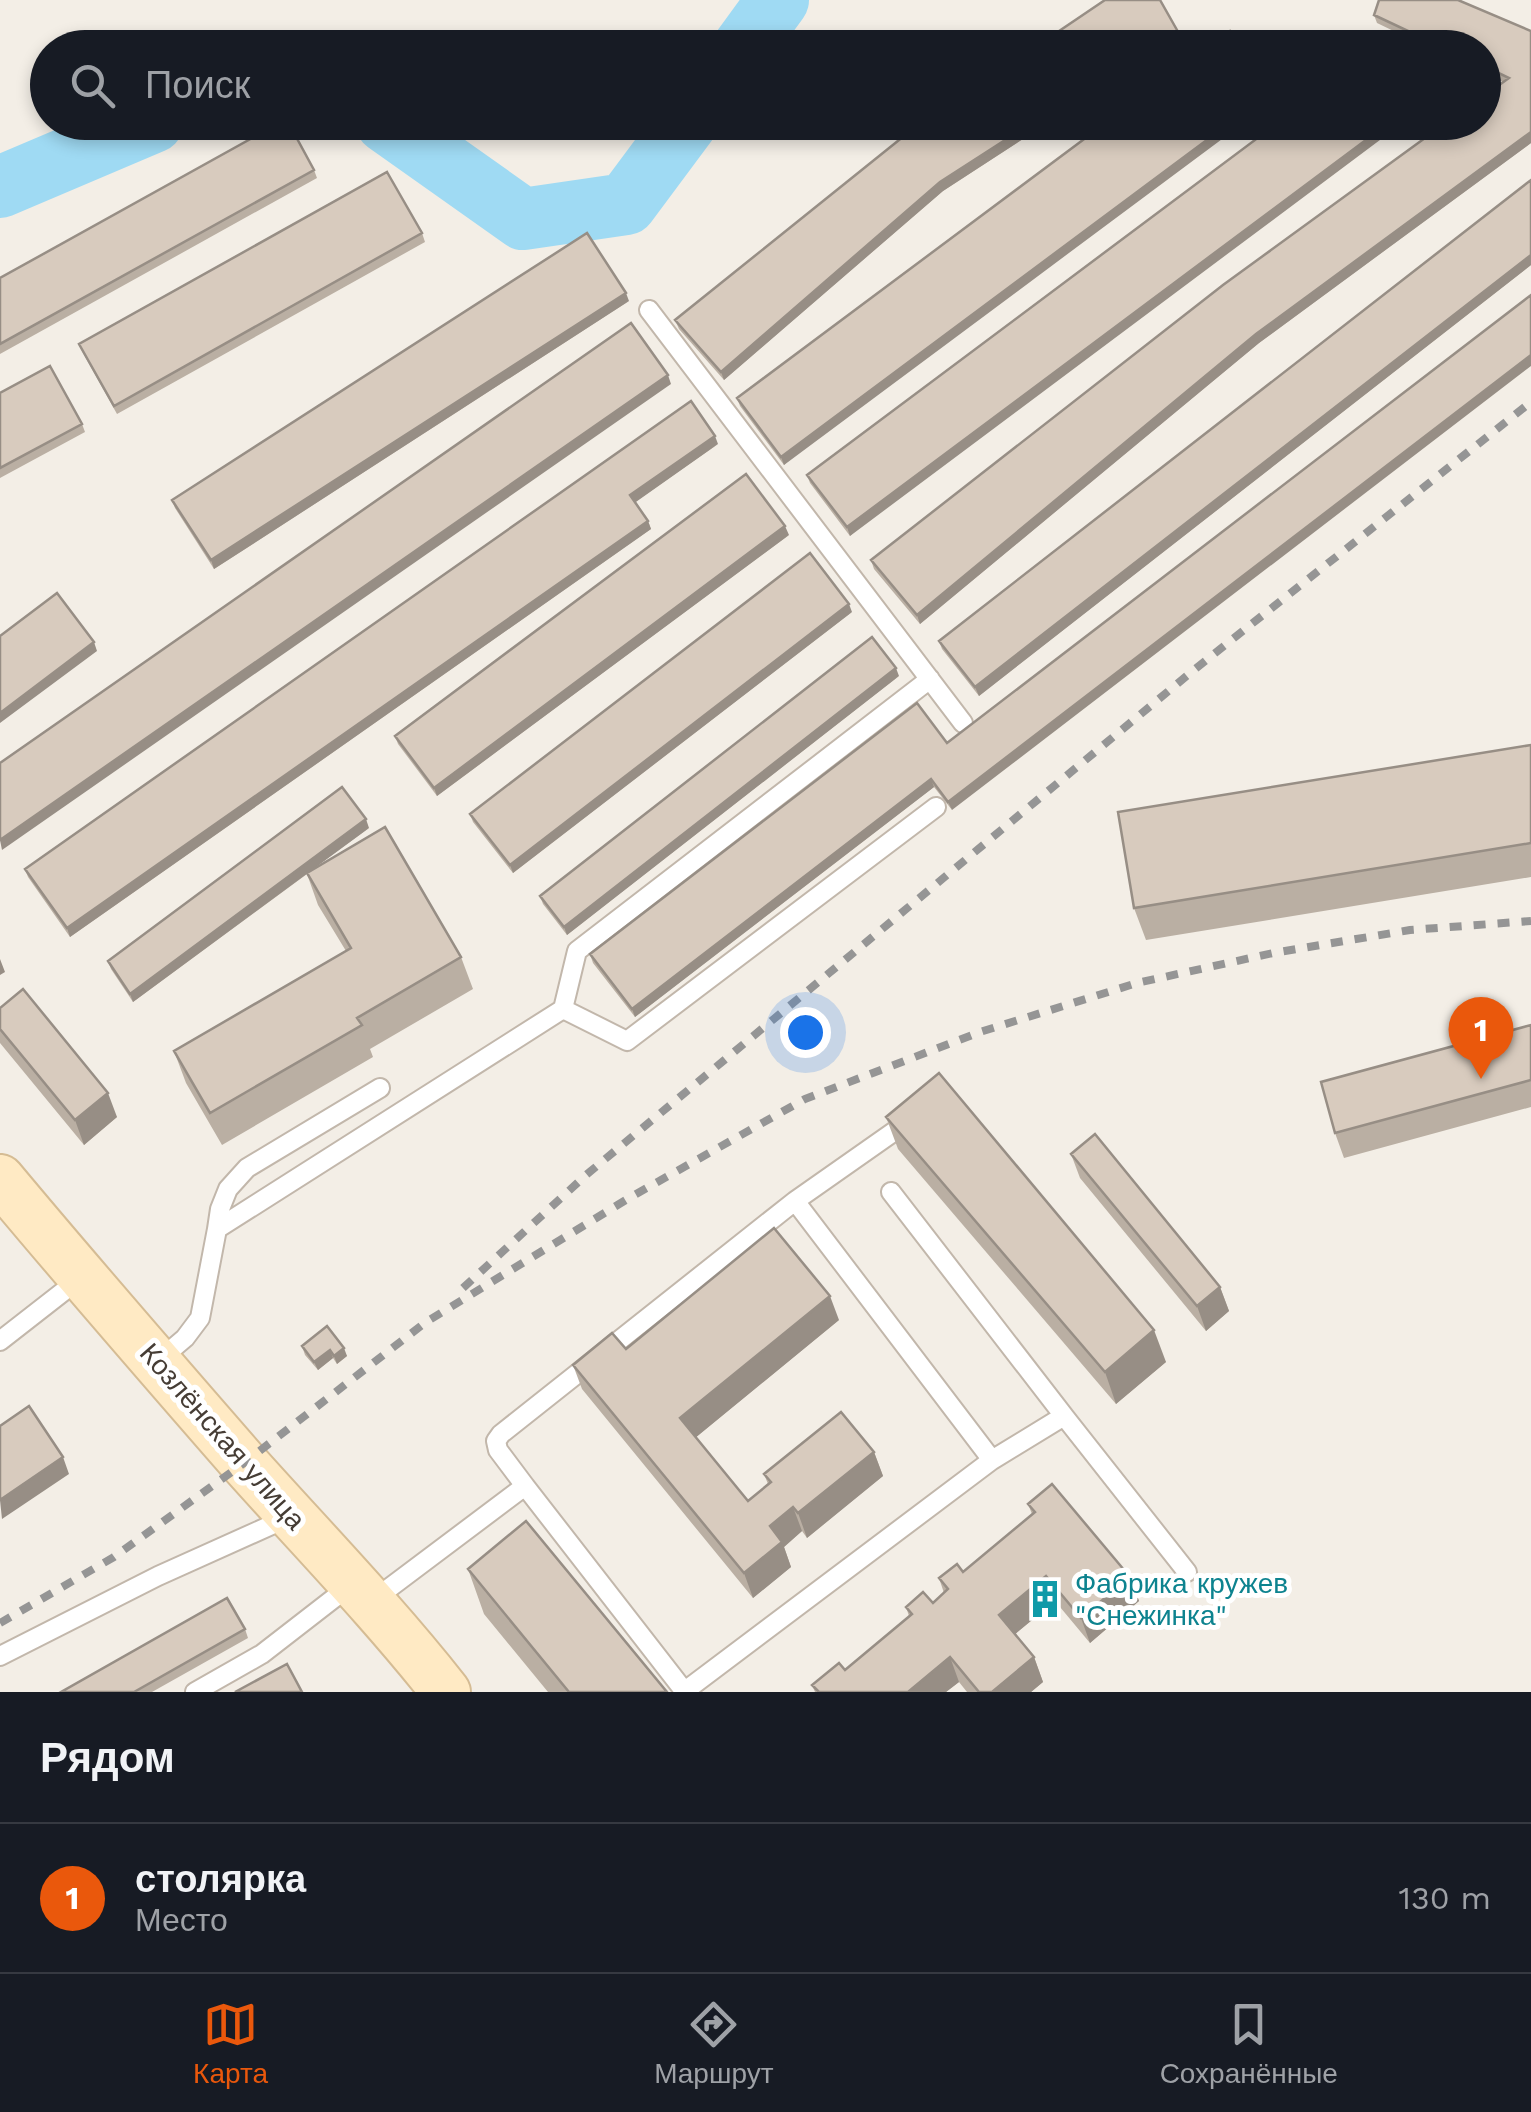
<!DOCTYPE html>
<html lang="ru">
<meta charset="utf-8">
<style>
:root{--surface:#171b24;--page:#20242c;--text:#f1f3f6;--muted:#9ea1a6;--line:#363941;--accent:#ea580c}
body{margin:0;font-family:"Work Sans",sans-serif;background:var(--page);color:var(--text)}
.you{position:absolute;left:805px;top:1032px;width:35px;height:35px;margin:-25px;border:8px solid #fff;border-radius:50%;background:#1a73e8;box-shadow:0 0 0 15px #1a73e833}
.badge{display:grid;place-items:center;width:65px;height:65px;border-radius:50%;background:var(--accent);color:#fff;font-size:32px;font-weight:700}
.pin{position:absolute;translate:-50% -82px;filter:drop-shadow(0 2px 5px #0008)}
.pin::after{content:'';position:absolute;top:52px;width:35px;height:30px;background:inherit;clip-path:polygon(0 0,100% 0,50% 100%)}
.list{margin:0;padding:0;list-style:none}
h2{display:flex;justify-content:space-between;align-items:center;height:130px;margin:0;padding:0 40px;font-size:42px}
h2 small{font-size:32px;font-weight:400;color:var(--muted)}
.list li{display:grid;grid-template-columns:65px 1fr auto;gap:30px;align-items:center;box-sizing:border-box;height:150px;padding:0 40px;border-top:2px solid var(--line)}
.list b{display:block;font-size:38px;white-space:nowrap}
.list p{margin:0;font-size:32px;white-space:nowrap;color:var(--muted)}
.list em{font-size:32px;font-style:normal;color:var(--muted)}
.icon{flex:none;width:55px;height:55px;fill:none;stroke:currentColor;stroke-width:2;stroke-linecap:round;stroke-linejoin:round}
.map{position:relative;flex:none;width:1531px;height:1692px;overflow:hidden}
.search{position:absolute;background:var(--surface);box-shadow:0 5px 15px #0003;left:30px;right:30px;top:30px;height:110px;display:flex;align-items:center;gap:25px;box-sizing:border-box;padding:0 35px;border-radius:55px;color:var(--muted);font-size:38px}
.sheet{height:280px;background:var(--surface)}
nav{display:flex;justify-content:space-around;align-items:center;box-sizing:border-box;height:140px;border-top:2px solid var(--line);background:var(--surface);font-size:28px;color:var(--muted)}
nav a{display:grid;justify-items:center;gap:5px}
nav .on{color:var(--accent)}
.map>svg:first-child{display:block}
.lines{fill:none;stroke-linecap:round;stroke-linejoin:round}
.river{stroke:#9fdaf3;stroke-width:62}
.lane-casing{stroke:#c2b7ab;stroke-width:22}
.secondary-casing{stroke:#d5bc94;stroke-width:52}
.lane{stroke:#fff;stroke-width:18}
.secondary{stroke:#ffeac4;stroke-width:48}
.rail{stroke:#959595;stroke-width:8;stroke-dasharray:12 12;stroke-linecap:butt}
.wall{fill:#baafa3}
.shaded-wall{fill:#978e85}
.building{fill:#d8cbbe;stroke:#978e85;stroke-width:2.5}
.labels{text-anchor:middle;stroke-width:10;stroke-linejoin:round;paint-order:stroke}
.street-label{font-size:28px;fill:#463d35;stroke:#fff}
.culture-label{font-size:28px;fill:#0d838f;stroke:#fff;text-anchor:start}
</style>
<div class="map">
<svg width="1531" height="1692" viewBox="0 0 1531 1692">
<rect width="100%" height="100%" fill="#f3eee6"/>
<g class="lines">
<path class="river" d="M 743,48 L 778,0
M 386,122 L 523,219 L 626,204 L 687,122
M 0,187 L 153,122"/>
<g class="lane-casing">
<path id="lane" d="M 649,310 L 963,723
M 563,1009 L 627,1041 L 936,807
M 891,1192 L 1064,1416
M 795,1201 L 909,1121
M 217,1229 L 220,1209 L 228,1189 L 247,1168 L 380,1088
M 0,1341 L 82,1277
M 158,1361 L 185,1338 L 200,1318 L 217,1229 L 563,1009 L 577,951 L 930,679
M 992,1460 L 1064,1416 L 1187,1572
M 525,1486 L 498,1450 L 496,1441 L 501,1434 L 795,1201 L 992,1460 L 685,1691
M 372,1601 L 525,1486 L 685,1692
M 0,1656 L 158,1576 L 287,1518
M 195,1692 L 262,1654 L 351,1585"/>
</g>
<g class="secondary-casing">
<path id="secondary" d="M 0,1179 C 80,1275 162,1369 244,1463 C 312,1539 383,1612 446,1692"/>
</g>
<use href="#lane" class="lane"/>
<use href="#secondary" class="secondary"/>
<path class="rail" d="M 463,1288 L 586,1175 L 1195,669 L 1531,402
M 0,1623 L 114,1557 L 244,1463 L 426,1322 L 629,1198 L 805,1099 L 980,1032 L 1137,983 L 1273,953 L 1410,930 L 1531,921"/>
</g>
<path class="wall" d="M 1374,15 L 1531,31 L 1531,143 L 1259,343 L 920,624 L 874,569 L 871,560 L 1503,82 L 1484,73 L 1484,48 L 1429,48 L 1377,23 Z
M 922,122 L 1049,122 L 943,191 L 724,380 L 679,329 L 675,320 Z
M 1107,122 L 784,465 L 740,406 L 737,398 Z
M 1279,122 L 850,536 L 810,483 L 807,475 Z
M 314,170 L 317,178 L 0,354 L 0,278 Z
M 1531,180 L 1531,265 L 979,696 L 942,649 L 939,641 Z
M 422,233 L 425,242 L 117,414 L 83,353 L 79,344 Z
M 629,301 L 214,569 L 175,508 L 172,500 Z
M 0,393 L 82,424 L 85,432 L 0,478 Z
M 718,444 L 635,502 L 648,521 L 651,529 L 70,937 L 28,877 L 25,869 Z
M 789,535 L 437,796 L 398,744 L 395,736 Z
M 852,612 L 513,873 L 473,822 L 470,814 Z
M 899,676 L 567,935 L 543,904 L 540,896 Z
M 917,703 L 952,810 L 934,787 L 635,1017 L 593,963 L 590,954 Z
M 1531,745 L 1531,877 L 1146,940 L 1134,908 Z
M 369,828 L 314,868 L 461,957 L 473,989 L 370,1049 L 373,1057 L 222,1145 L 186,1083 L 174,1051 L 346,951 L 318,905 L 307,874 L 133,1002 L 111,969 L 108,961 Z
M 0,1008 L 117,1117 L 84,1145 L 0,1043 Z
M 1531,1025 L 1531,1107 L 1344,1158 L 1335,1133 Z
M 886,1117 L 1166,1362 L 1116,1404 L 898,1149 Z
M 1071,1154 L 1220,1287 L 1229,1311 L 1206,1331 L 1080,1178 Z
M 839,1320 L 696,1437 L 748,1501 L 768,1484 L 764,1474 L 874,1452 L 883,1476 L 807,1538 L 802,1531 L 784,1547 L 791,1567 L 753,1598 L 582,1389 L 573,1365 L 626,1349 Z
M 327,1326 L 347,1356 L 337,1364 L 333,1358 L 318,1370 L 305,1355 L 302,1346 Z
M 1028,1504 L 1130,1577 L 1139,1601 L 1090,1643 L 1055,1601 L 1015,1634 L 1034,1657 L 1043,1682 L 1031,1692 L 967,1692 L 959,1682 L 946,1692 L 815,1692 L 812,1685 L 845,1670 L 909,1616 L 906,1607 L 933,1603 L 944,1593 L 939,1578 L 963,1572 L 1032,1514 Z
M 468,1569 L 667,1692 L 548,1692 L 484,1614 Z
M 245,1629 L 248,1638 L 152,1692 L 61,1692 Z"/>
<path class="shaded-wall" d="M 1177,30 L 1180,38 L 1165,48 L 1149,48 Z
M 1033,122 L 1049,122 L 943,191 L 724,380 L 721,372 L 940,182 Z
M 1231,122 L 1245,122 L 784,465 L 781,457 Z
M 1390,122 L 1404,122 L 850,536 L 847,527 Z
M 1531,132 L 1531,143 L 1259,343 L 920,624 L 917,615 L 1256,334 Z
M 1531,255 L 1531,265 L 979,696 L 975,687 Z
M 626,293 L 629,301 L 214,569 L 211,560 Z
M 1531,355 L 1531,366 L 952,810 L 948,802 Z
M 668,375 L 671,384 L 2,850 L 0,840 Z
M 715,436 L 718,444 L 633,504 L 630,495 Z
M 648,521 L 651,529 L 70,937 L 67,928 Z
M 785,526 L 789,535 L 437,796 L 434,788 Z
M 849,604 L 852,612 L 513,873 L 510,865 Z
M 94,642 L 97,651 L 0,723 L 0,713 Z
M 896,668 L 899,676 L 567,935 L 564,927 Z
M 931,779 L 934,787 L 635,1017 L 632,1009 Z
M 366,819 L 369,828 L 133,1002 L 130,994 Z
M 0,959 L 5,972 L 0,975 Z
M 108,1093 L 117,1117 L 84,1145 L 75,1120 Z
M 1220,1287 L 1229,1311 L 1206,1331 L 1197,1306 Z
M 830,1296 L 839,1320 L 689,1443 L 680,1418 Z
M 1154,1330 L 1166,1362 L 1116,1404 L 1105,1372 Z
M 344,1348 L 347,1356 L 337,1364 L 334,1356 Z
M 330,1350 L 333,1358 L 318,1370 L 314,1362 Z
M 874,1452 L 883,1476 L 807,1538 L 798,1513 Z
M 63,1457 L 69,1474 L 2,1519 L 0,1500 Z
M 793,1507 L 802,1531 L 784,1547 L 791,1567 L 753,1598 L 744,1573 L 770,1526 Z
M 1046,1576 L 1055,1601 L 1008,1640 L 999,1615 Z
M 1130,1577 L 1139,1601 L 1090,1643 L 1081,1618 Z
M 950,1657 L 959,1682 L 946,1692 L 908,1692 Z
M 1034,1657 L 1043,1682 L 1031,1692 L 992,1692 Z"/>
<path class="building" d="M 1105,0 L 1160,0 L 1177,30 L 1149,48 L 1034,48 Z
M 1379,0 L 1458,0 L 1531,31 L 1531,132 L 1256,334 L 917,615 L 871,560 L 1223,285 L 1447,122 L 1484,122 L 1484,96 L 1509,78 L 1484,66 L 1484,48 L 1444,48 L 1374,15 Z
M 1230,31 L 1242,48 L 1208,48 Z
M 1388,41 L 1394,48 L 1379,48 Z
M 281,122 L 288,122 L 314,170 L 0,344 L 0,278 Z
M 922,122 L 1033,122 L 940,182 L 721,372 L 675,320 L 909,132 Z
M 1107,122 L 1231,122 L 781,457 L 737,398 Z
M 1279,122 L 1390,122 L 847,527 L 807,475 Z
M 387,172 L 422,233 L 114,406 L 79,344 Z
M 1531,180 L 1531,255 L 975,687 L 939,641 Z
M 587,233 L 626,293 L 211,560 L 172,500 Z
M 1531,295 L 1531,355 L 948,802 L 931,779 L 632,1009 L 590,954 L 917,703 L 947,743 Z
M 631,323 L 668,375 L 0,840 L 0,763 Z
M 50,366 L 82,424 L 0,468 L 0,393 Z
M 691,401 L 715,436 L 630,495 L 648,521 L 67,928 L 25,869 Z
M 746,474 L 785,526 L 434,788 L 395,736 Z
M 810,553 L 849,604 L 510,865 L 470,814 Z
M 57,593 L 94,642 L 0,713 L 0,636 Z
M 872,637 L 896,668 L 564,927 L 540,896 Z
M 1531,745 L 1531,843 L 1134,908 L 1118,812 Z
M 342,787 L 366,819 L 130,994 L 108,961 Z
M 385,827 L 461,957 L 357,1018 L 362,1025 L 210,1113 L 174,1051 L 351,948 L 307,873 Z
M 23,989 L 108,1093 L 75,1120 L 0,1029 L 0,1008 Z
M 1531,1025 L 1531,1080 L 1335,1133 L 1321,1082 Z
M 939,1073 L 1154,1330 L 1105,1372 L 886,1117 Z
M 1095,1134 L 1220,1287 L 1197,1306 L 1071,1154 Z
M 774,1228 L 830,1296 L 680,1418 L 748,1501 L 771,1482 L 764,1474 L 841,1412 L 874,1452 L 798,1513 L 793,1507 L 770,1526 L 782,1542 L 744,1573 L 573,1365 L 612,1333 L 626,1349 Z
M 327,1326 L 344,1348 L 334,1356 L 330,1350 L 314,1362 L 302,1346 Z
M 29,1406 L 63,1457 L 0,1500 L 0,1426 Z
M 1052,1484 L 1130,1577 L 1081,1618 L 1046,1576 L 999,1615 L 1034,1657 L 992,1692 L 979,1692 L 950,1657 L 908,1692 L 819,1692 L 812,1685 L 839,1663 L 845,1670 L 912,1614 L 906,1607 L 923,1592 L 933,1603 L 948,1589 L 939,1578 L 957,1564 L 963,1572 L 1035,1512 L 1028,1504 Z
M 526,1521 L 667,1692 L 569,1692 L 468,1569 Z
M 227,1598 L 245,1629 L 134,1692 L 61,1692 Z
M 287,1664 L 302,1692 L 235,1692 Z"/>
<defs>
<g id="building-bare" transform="scale(3)"><path d="M-4-6H4V6H1V3H-1V6H-4ZM-2.5-4.3h1.7v1.8h-1.7ZM.8-4.3h1.7v1.8H.8ZM-2.5-1h1.7V.8h-1.7ZM.8-1h1.7V.8H.8Z" fill="#0f9aa8" stroke="#fff" stroke-width="2.5" paint-order="stroke"/></g>
</defs>
<g fill-rule="evenodd">
<use href="#building-bare" x="1045" y="1599"/>
</g>
<g class="labels">
<g class="street-label">
<text transform="translate(223 1436) rotate(49)" y="10">Козлёнская улица</text>
</g>
<g class="culture-label">
<text x="1075" y="1593">Фабрика кружев<tspan x="1075" dy="32">"Снежинка"</tspan></text>
</g>
</g>
</svg>
<div class="you"></div>
<div class="pin badge" style="left:1481px;top:1079px">1</div>
<div class="search"><svg class="icon" aria-label="search" viewBox="0 0 24 24"><circle cx="10" cy="10" r="6"/><path d="M15 15l6 6"/></svg>Поиск</div>
</div>
<section class="sheet">
<h2>Рядом<small></small></h2>
<ul class="list">
<li><span class="badge">1</span><div><b>столярка</b><p>Место</p></div><em>130 m</em></li>
</ul>
</section>
<nav>
<a class="on"><svg class="icon" aria-label="map" viewBox="0 0 24 24"><path d="M3 6l6-2 6 2 6-2v14l-6 2-6-2-6 2zM9 4v14M15 6v14"/></svg>Карта</a>
<a><svg class="icon" aria-label="directions" viewBox="0 0 24 24"><path d="M12 3l9 9-9 9-9-9zM9 14v-3h6M13 9l2 2-2 2"/></svg>Маршрут</a>
<a><svg class="icon" aria-label="saved" viewBox="0 0 24 24"><path d="M7 4h10v16l-5-4-5 4z"/></svg>Сохранённые</a>
</nav>
